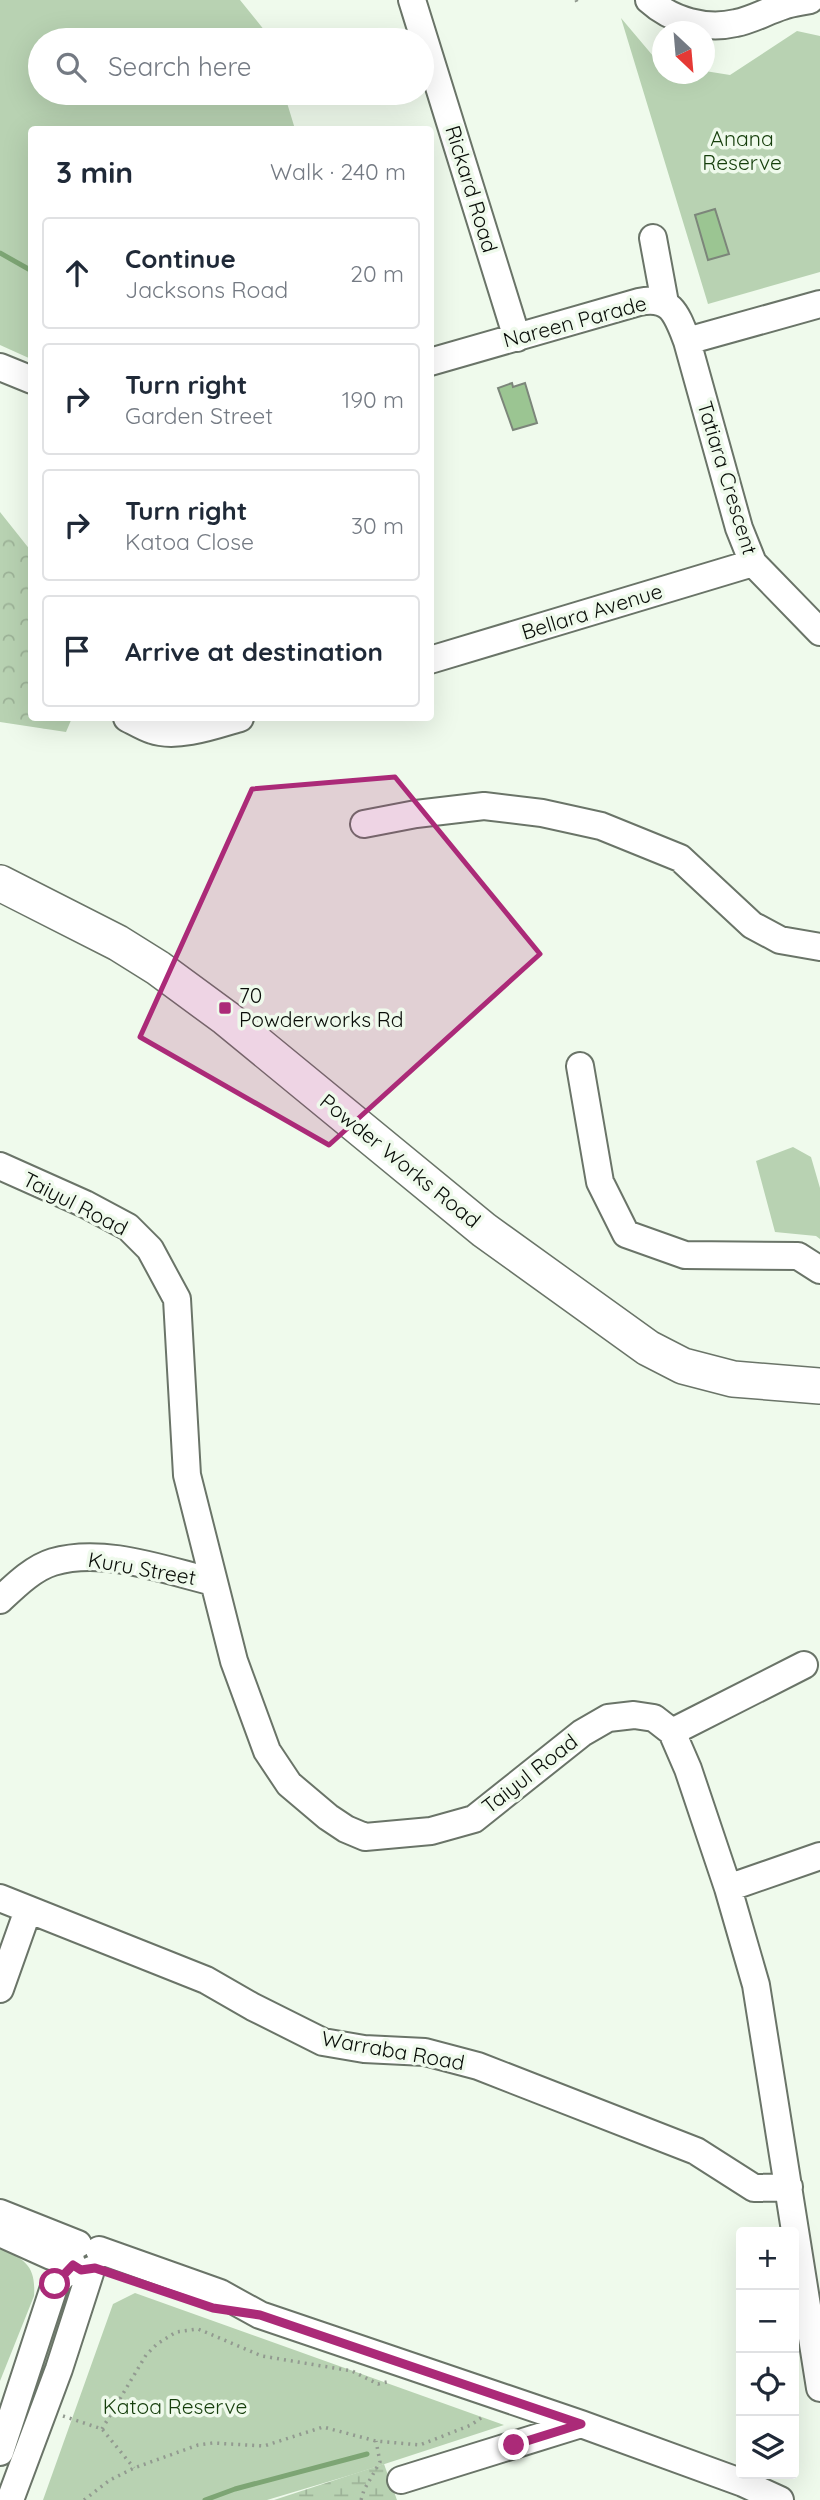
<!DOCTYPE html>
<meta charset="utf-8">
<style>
:root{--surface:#fff;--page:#f2f2f3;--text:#1f2937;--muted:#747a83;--line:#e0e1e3}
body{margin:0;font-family:Quicksand,sans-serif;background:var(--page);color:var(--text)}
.controls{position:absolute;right:21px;bottom:21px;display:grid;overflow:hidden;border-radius:7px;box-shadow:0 7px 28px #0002}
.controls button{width:63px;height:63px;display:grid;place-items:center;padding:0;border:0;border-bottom:2px solid var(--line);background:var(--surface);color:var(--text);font:35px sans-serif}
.compass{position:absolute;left:652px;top:21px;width:63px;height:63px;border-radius:50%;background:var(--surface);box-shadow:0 7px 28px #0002;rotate:154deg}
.stop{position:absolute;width:21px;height:21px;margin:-16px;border:5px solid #ab2a78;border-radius:50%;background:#fff}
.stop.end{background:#ab2a78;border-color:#fff;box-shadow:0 2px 7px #0008}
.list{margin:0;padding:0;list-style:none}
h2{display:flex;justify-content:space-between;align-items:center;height:91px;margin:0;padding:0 28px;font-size:30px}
h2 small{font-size:23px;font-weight:400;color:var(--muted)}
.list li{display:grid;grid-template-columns:46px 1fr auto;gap:21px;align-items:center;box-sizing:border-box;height:112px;margin:0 14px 14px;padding:0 14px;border:2px solid var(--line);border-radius:7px}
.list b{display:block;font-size:26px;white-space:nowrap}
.list p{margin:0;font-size:23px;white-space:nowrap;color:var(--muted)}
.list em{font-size:23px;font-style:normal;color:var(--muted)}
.icon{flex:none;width:38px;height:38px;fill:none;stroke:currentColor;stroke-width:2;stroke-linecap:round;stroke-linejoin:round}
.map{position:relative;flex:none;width:820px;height:2500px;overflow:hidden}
.search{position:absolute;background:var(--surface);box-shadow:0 7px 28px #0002;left:28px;top:28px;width:406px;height:77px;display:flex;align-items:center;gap:18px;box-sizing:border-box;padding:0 24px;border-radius:38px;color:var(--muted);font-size:26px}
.panel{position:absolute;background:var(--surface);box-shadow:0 7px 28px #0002;left:28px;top:126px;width:406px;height:595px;border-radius:7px}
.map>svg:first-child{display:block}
.grass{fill:url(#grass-dots)}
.forest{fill:url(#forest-crowns)}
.wetland{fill:url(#wetland-marsh)}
.green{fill:#b8d2b2}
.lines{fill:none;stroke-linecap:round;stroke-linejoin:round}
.stream{stroke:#7da574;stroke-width:5}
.building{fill:#9bc592;stroke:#7c867a;stroke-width:2}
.minor-casing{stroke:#6a7468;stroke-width:30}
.major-casing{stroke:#6a7468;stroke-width:38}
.path{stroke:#929a90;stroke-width:3.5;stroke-dasharray:2 5;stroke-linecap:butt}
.minor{stroke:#fff;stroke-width:26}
.major{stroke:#fff;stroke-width:35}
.route{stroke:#ab2a78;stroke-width:9}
.marked{fill:#ab2a78;fill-opacity:0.2;stroke:#ab2a78;stroke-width:5;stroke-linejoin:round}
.poi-dot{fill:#ab2a78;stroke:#effaec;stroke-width:2.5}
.labels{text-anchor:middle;stroke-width:7;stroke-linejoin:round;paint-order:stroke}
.park-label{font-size:21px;fill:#153e0b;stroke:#effaec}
.street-label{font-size:21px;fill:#090d08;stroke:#effaec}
.poi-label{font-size:21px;fill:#090d08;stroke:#effaec;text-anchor:start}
</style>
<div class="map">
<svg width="820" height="2500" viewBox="0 0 820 2500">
<defs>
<pattern id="grass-dots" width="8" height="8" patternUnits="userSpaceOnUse" patternTransform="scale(1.75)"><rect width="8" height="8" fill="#b8d2b2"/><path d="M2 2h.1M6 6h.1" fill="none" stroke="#9db398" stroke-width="1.8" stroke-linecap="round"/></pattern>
<pattern id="forest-crowns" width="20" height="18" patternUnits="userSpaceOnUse" patternTransform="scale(1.75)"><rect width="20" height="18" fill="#b8d2b2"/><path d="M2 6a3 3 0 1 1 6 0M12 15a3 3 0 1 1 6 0" fill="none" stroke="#9db398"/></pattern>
<pattern id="wetland-marsh" width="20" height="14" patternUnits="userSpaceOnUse" patternTransform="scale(1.75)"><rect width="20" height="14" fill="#b8d2b2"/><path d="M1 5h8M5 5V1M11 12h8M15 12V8" fill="none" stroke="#9db398"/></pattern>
</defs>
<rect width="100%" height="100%" fill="#effaec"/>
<path class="grass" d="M 67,2284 L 79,2284 L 40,2402 L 26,2397 Z"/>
<path class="forest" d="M 0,512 L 31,551 L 32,718 L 72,718 L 66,732 L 0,722 Z"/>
<path class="wetland" d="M 384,2464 L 397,2500 L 274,2500 Z"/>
<path class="green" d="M 0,0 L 240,0 L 265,31 L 268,40 L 40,40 L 40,93 L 284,93 L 295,129 L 32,130 L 31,359 L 0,345 Z
M 621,18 L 659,63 L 662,63 L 662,74 L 704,74 L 705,71 L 730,75 L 797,31 L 820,36 L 820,272 L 708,304 Z
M 793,1147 L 811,1157 L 820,1188 L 820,1239 L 816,1236 L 775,1232 L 756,1161 Z
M 0,2249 C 26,2259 36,2267 34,2296 L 0,2381 Z
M 135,2293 L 504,2425 L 354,2474 L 267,2500 L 43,2500 L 113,2304 Z"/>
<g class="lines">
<path class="stream" d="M 0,253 L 32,271
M 205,2500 L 235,2489 L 367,2454"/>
</g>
<path class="building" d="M 715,209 L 729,254 L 708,260 L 695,215 Z
M 512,383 L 513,387 L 525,383 L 537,423 L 513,430 L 498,388 Z"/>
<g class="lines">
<g class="minor-casing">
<path id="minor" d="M 412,0 L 517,338
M 649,0 C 672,21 706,30 736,23 C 752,20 767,11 783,6 C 791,3 801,2 810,0
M 653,238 L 665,303
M 687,341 L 820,304
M 430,362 L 639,302 C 671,295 677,315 687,341 L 739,528 L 753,563 L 820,632
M 0,367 L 32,380
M 430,660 L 753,563
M 127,718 C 135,722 143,727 152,730 C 177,739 216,725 240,718
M 364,824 L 416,814 L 484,806 L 542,813 L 601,826 L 680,858 L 752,925 L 780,940 L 820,947
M 580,1066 L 600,1182 L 626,1234 L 685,1255 L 798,1256 L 820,1270
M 0,1166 L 85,1204 L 128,1227 L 150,1249 L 177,1299 L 187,1475 L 234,1661 L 267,1751 L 289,1784 L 328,1817 L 346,1829 L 365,1837 L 431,1831 L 474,1819 L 582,1733 L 608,1718 L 634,1715 L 654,1718 L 672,1732 L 688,1769 L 728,1888 L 756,1985 L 820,2388
M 0,1600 C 15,1586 33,1568 53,1562 C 104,1547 164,1570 214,1582
M 672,1732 L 804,1665
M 728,1888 L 820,1856
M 0,1898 L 206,1980 L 253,2007 L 323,2042 L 364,2049 L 425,2052 L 478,2066 L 696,2151 L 754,2188 L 789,2187
M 0,1989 L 28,1910
M 0,2213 L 78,2244
M 0,2233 L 51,2256 L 71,2260
M 99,2250 L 220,2293 L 260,2315 L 581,2424 L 743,2483 L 780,2500
M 0,2452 L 55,2284 L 73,2265
M 401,2480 L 581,2424
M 10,2500 L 59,2369 L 91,2270"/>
</g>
<g class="major-casing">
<path id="major" d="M 0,883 L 118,943 L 158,968 L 226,1018 L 484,1230 L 648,1348 L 683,1366 L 733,1379 L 820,1386"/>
</g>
<path class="path" d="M 576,0 L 579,6
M 63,2416 L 102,2429 L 134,2468
M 102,2429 L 146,2355 L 157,2344 L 176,2332 L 198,2329 L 262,2356 L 352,2371 L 378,2384 L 387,2382
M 84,2500 L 110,2480 L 134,2468 L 198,2445 L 213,2443 L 264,2446 L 323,2427 L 376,2441 L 420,2445 L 471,2425 L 485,2415
M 361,2500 L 364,2490 L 380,2462 L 376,2441"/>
<use href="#minor" class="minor"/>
<use href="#major" class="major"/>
</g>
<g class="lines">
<path class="route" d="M 55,2284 L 73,2265 L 81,2270 L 95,2268 L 213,2308 L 260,2315 L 581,2424 L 514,2445"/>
</g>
<path class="marked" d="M 395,777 L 540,954 L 329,1145 L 140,1037 L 252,789 Z"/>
<rect class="poi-dot" x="218" y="1001" width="14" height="14" rx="3.5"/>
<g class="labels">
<g class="park-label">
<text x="742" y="146">Anana<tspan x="742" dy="24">Reserve</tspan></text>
<text x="175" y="2414">Katoa Reserve</text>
</g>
<g class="street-label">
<text transform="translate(471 189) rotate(73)" y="7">Rickard Road</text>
<text transform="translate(575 322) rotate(-15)" y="7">Nareen Parade</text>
<text transform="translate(727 478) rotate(73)" y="7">Tatiara Crescent</text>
<text transform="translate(592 612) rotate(-17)" y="7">Bellara Avenue</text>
<text transform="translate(400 1161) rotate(39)" y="7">Powder Works Road</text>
<text transform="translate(75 1204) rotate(27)" y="7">Taiyul Road</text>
<text transform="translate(142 1569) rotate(10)" y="7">Kuru Street</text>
<text transform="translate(530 1774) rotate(-38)" y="7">Taiyul Road</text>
<text transform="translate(393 2051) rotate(10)" y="7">Warraba Road</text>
</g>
<g class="poi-label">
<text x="239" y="1003">70<tspan x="239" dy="24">Powderworks Rd</tspan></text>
</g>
</g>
</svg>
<div class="controls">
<button>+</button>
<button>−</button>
<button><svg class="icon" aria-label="locate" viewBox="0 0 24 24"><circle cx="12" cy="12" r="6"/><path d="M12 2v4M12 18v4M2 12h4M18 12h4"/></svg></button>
<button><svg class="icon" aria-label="layers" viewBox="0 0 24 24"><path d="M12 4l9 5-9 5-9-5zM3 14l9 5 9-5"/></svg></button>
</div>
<svg class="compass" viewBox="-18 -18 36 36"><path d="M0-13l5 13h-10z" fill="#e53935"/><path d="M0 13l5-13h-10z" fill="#747a83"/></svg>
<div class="stop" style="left:55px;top:2284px"></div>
<div class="stop end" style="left:514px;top:2445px"></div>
<div class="search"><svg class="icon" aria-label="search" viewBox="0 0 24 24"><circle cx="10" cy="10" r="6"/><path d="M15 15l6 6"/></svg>Search here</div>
<section class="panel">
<h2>3 min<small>Walk · 240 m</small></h2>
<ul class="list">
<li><svg class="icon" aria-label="ahead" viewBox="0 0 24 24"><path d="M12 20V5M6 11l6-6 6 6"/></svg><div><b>Continue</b><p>Jacksons Road</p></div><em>20 m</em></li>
<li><svg class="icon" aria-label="right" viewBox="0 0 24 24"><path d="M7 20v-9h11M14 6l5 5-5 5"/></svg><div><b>Turn right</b><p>Garden Street</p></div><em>190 m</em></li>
<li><svg class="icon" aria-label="right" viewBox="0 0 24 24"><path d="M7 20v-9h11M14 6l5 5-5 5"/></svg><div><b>Turn right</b><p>Katoa Close</p></div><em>30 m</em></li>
<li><svg class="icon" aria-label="arrive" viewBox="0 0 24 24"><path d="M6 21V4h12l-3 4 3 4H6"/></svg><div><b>Arrive at destination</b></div></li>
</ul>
</section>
</div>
